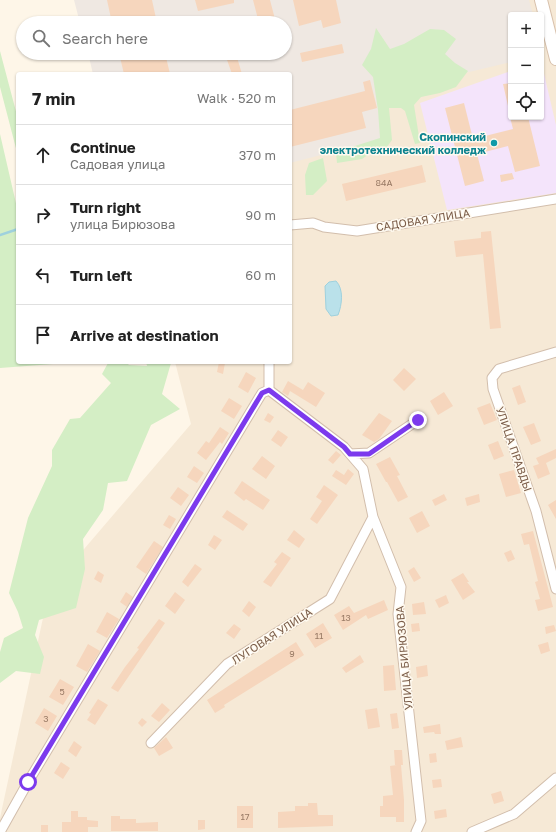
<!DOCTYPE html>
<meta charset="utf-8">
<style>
:root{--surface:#fff;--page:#f6f6f6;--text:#222;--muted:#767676;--line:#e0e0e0}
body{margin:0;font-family:"Golos Text",sans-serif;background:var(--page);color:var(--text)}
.controls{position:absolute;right:12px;top:12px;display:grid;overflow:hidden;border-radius:4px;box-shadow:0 1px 3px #0004}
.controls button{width:36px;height:36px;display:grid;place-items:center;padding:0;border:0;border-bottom:1px solid var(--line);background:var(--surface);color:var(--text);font:20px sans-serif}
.stop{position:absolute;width:12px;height:12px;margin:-9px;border:3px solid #7c3aed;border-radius:50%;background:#fff}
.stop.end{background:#7c3aed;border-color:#fff;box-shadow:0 1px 4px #0008}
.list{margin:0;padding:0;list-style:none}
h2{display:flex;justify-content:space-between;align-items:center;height:52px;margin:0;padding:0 16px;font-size:17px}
h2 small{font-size:13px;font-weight:400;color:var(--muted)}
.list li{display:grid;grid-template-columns:26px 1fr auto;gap:12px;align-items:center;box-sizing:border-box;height:60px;padding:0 16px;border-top:1px solid var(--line)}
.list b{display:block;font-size:15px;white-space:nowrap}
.list p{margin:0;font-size:13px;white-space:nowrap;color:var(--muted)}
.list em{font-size:13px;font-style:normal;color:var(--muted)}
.icon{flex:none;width:22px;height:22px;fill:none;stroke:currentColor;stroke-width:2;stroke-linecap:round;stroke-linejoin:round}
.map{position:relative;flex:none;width:556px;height:832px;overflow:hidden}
.search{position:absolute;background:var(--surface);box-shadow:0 1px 3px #0004;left:16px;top:16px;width:276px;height:44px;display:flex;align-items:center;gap:10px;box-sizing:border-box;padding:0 14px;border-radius:22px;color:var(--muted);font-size:15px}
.panel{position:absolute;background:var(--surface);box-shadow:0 1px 3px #0004;left:16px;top:72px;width:276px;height:292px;border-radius:4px}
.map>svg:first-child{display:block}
.residential{fill:#f6e9d6;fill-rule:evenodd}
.industrial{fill:#efe8e2}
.education{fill:#f4e4fb}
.green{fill:#d4eec5}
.water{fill:#bae1ea;stroke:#9fd1dd}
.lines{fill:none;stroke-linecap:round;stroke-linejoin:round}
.stream{stroke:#9fd1dd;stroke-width:2.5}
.building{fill:#f6d6bd}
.minor-casing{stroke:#d2beac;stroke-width:11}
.secondary-casing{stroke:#d8c1ac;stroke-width:14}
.minor{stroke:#fff;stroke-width:9}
.secondary{stroke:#fff;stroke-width:12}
.route{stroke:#7c3aed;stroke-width:5}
.culture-dot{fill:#0f9aa8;stroke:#fffaf0;stroke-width:1.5}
.labels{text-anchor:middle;stroke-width:3;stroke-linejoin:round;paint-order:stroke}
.number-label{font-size:9px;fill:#9a7b66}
.culture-label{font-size:11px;font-weight:bold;fill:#0d838f;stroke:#fffaf0;text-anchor:end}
.street-label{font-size:11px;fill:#7b5d49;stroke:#fffaf0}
</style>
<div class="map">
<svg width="556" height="832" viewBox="0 0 556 832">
<rect width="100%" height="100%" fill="#fef6e8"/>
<path class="residential" d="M 79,0 L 556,0 L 556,832 L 0,832 L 0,818 L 49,590 L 191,424 L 175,362 L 290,362 L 290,74 L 285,53 L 285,23 ZM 511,15 L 541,15 L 541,117 L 511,117 Z"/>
<path class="industrial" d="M 74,0 L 529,0 L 533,15 L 511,15 L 511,62 L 377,94 L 387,138 L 290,163 L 290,74 L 93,74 L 88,53 L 285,53 L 285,23 L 80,23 Z"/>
<path class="education" d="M 541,61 L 556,125 L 556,193 L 447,210 L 420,103 L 511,71 L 511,117 L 541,117 Z"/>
<path class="green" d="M 376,28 L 390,49 L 404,44 L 430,29 L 444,30 L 456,39 L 445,54 L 455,63 L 468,71 L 456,87 L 440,93 L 421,97 L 414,105 L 420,143 L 415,144 L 405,111 L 401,108 L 389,108 L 392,140 L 381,155 L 372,152 L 362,159 L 337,163 L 336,152 L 380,138 L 378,110 L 373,77 L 362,65 L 371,49 Z
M 0,51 L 18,119 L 18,156 L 0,87 Z
M 0,134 L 18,212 L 18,362 L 53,362 L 53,364 L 0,368 Z
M 323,158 L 327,181 L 313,195 L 306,195 L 305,175 L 309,163 Z
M 110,362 L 126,362 L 129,365 L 147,366 L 146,362 L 170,362 L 171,363 L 162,394 L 180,409 L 151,425 L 127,481 L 108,483 L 103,510 L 83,539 L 85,569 L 76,608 L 39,620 L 35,635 L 44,657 L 40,674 L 16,671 L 0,683 L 0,652 L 4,638 L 23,628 L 18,612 L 9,593 L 28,518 L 52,466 L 52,450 L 70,419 L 80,418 L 111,383 L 102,374 L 108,363 Z"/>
<path class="water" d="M 336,281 C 344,289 342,305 338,315 L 331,316 L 326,309 L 325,286 L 329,282 Z"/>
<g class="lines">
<path class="stream" d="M 0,235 L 18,229"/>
</g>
<path class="building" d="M 107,0 L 152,0 L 157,23 L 112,23 Z
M 195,0 L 234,0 L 234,3 L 198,11 Z
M 253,0 L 270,0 L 276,23 L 259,23 Z
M 293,0 L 336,0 L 341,23 L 323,28 L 321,20 L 299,26 Z
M 342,44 L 344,53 L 302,62 L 300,53 Z
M 119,53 L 165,53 L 170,74 L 124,74 Z
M 236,54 L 242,74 L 232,74 L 226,57 Z
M 370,80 L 377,108 L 362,112 L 366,128 L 290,147 L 290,110 L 365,91 L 363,82 Z
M 511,83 L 511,105 L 508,106 L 503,84 Z
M 464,103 L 473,139 L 513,129 L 510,117 L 528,117 L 540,166 L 515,172 L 508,146 L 477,154 L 484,181 L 465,186 L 445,108 Z
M 422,165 L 426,182 L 346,201 L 342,184 Z
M 512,173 L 514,179 L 501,182 L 500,175 Z
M 491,231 L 501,328 L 490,329 L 483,254 L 456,257 L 454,241 L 481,238 L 481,232 Z
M 219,362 L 225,363 L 223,374 L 217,372 Z
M 404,368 L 416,379 L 404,391 L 393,380 Z
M 246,372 L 256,378 L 248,393 L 238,387 Z
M 288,381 L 303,390 L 308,382 L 325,393 L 316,407 L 290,391 L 288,396 L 282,392 Z
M 520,385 L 526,402 L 518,405 L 512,388 Z
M 444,392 L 453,406 L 438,415 L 430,401 Z
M 229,398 L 242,406 L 234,419 L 221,411 Z
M 490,403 L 497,420 L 484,425 L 477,408 Z
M 268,413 L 274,417 L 270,423 L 264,420 Z
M 379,413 L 392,421 L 379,439 L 374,442 L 362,435 Z
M 534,423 L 541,441 L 531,445 L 523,427 Z
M 220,427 L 229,433 L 222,444 L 220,442 L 206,460 L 197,453 L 206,441 L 209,443 Z
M 278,430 L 288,437 L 281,447 L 271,440 Z
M 498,441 L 504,456 L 494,460 L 488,445 Z
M 556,449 L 556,458 L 546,463 L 550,474 L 538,479 L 533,466 L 539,464 L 536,458 Z
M 336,451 L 341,455 L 333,464 L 328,460 Z
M 262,456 L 275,466 L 266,479 L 252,469 Z
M 390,457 L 400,475 L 397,476 L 408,497 L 398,502 L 387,482 L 386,482 L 376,464 Z
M 194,466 L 204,473 L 197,483 L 187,477 Z
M 348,469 L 354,474 L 346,485 L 332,476 L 336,470 L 344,475 Z
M 514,470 L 521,493 L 506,497 L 499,474 Z
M 242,481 L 270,500 L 263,510 L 246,499 L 244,501 L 234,493 Z
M 324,485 L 338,495 L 317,524 L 310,519 L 322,501 L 316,497 Z
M 178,487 L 189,495 L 181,506 L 170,498 Z
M 444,494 L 447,500 L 435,506 L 432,500 Z
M 479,494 L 480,502 L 467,506 L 465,498 Z
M 556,500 L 556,519 L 548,505 Z
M 227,510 L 248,524 L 243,531 L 222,517 Z
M 422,511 L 430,526 L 417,533 L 409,518 Z
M 169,515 L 176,519 L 170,529 L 163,525 Z
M 294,530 L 305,539 L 299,548 L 287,540 Z
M 533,531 L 553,607 L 538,611 L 535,600 L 540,599 L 535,582 L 538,581 L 529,544 L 524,545 L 521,534 Z
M 214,535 L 222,540 L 215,550 L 208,545 Z
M 154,541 L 163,547 L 146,574 L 136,567 Z
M 511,550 L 515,559 L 508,562 L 504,553 Z
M 282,552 L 291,558 L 271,587 L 263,582 L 277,564 L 274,562 Z
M 195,564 L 202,569 L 188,587 L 182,582 Z
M 414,567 L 421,578 L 414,582 L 408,571 Z
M 98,571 L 104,575 L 101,583 L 94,579 Z
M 463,573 L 469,582 L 467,582 L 475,592 L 463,600 L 451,580 Z
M 126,592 L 133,597 L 127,607 L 120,602 Z
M 175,592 L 185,600 L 175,614 L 165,606 Z
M 446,595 L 449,603 L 439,608 L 435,600 Z
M 384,600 L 388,610 L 368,619 L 366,615 L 343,630 L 334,615 L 349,606 L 354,613 Z
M 249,601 L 256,607 L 249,617 L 242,611 Z
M 424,602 L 426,614 L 413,615 L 412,604 Z
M 107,612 L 119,619 L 107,638 L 96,632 Z
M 159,619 L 165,623 L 118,692 L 111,688 L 125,667 L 139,649 L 137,648 Z
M 323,623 L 332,638 L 315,648 L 306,634 Z
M 419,623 L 420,631 L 412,632 L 411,624 Z
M 234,624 L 241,629 L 234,639 L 226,633 Z
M 554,625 L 556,631 L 546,634 L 545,627 Z
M 296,642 L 304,655 L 224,705 L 225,707 L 215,713 L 207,700 Z
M 548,642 L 550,651 L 541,654 L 538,645 Z
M 88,644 L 100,651 L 87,672 L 76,666 Z
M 360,655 L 364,662 L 346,673 L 342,668 Z
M 394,665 L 396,690 L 384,691 L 383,666 Z
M 427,665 L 428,676 L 417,678 L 416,667 Z
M 60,679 L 74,687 L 63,705 L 49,697 Z
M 98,699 L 108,705 L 95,725 L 87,720 L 91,714 L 89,713 Z
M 162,703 L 170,710 L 159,722 L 151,716 Z
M 44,708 L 57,716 L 48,731 L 35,723 Z
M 377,708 L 380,727 L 368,729 L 365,710 Z
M 397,713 L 399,728 L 392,729 L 390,714 Z
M 142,718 L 147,722 L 142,727 L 138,723 Z
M 440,724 L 441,734 L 435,734 L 434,732 L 424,733 L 423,727 Z
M 166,737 L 173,748 L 159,756 L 154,748 Z
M 461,737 L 463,747 L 447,750 L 445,741 Z
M 74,741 L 82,747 L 76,757 L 68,751 Z
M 394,750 L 402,750 L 403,765 L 401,765 L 404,800 L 404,822 L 396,822 L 396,817 L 380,817 L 380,806 L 383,806 L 383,796 L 393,795 L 390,766 L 397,765 L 395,765 Z
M 436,753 L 437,762 L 430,763 L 429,754 Z
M 61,762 L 70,768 L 63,779 L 54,773 Z
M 441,779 L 442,787 L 433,788 L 432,780 Z
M 501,791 L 504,801 L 494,804 L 491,794 Z
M 308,803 L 317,803 L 318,815 L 333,815 L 333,826 L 278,828 L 278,812 L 295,811 L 295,806 L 308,806 Z
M 237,806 L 253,806 L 253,828 L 237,828 Z
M 446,809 L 447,817 L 435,819 L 434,811 Z
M 71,811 L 78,811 L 78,817 L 87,817 L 87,820 L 98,821 L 98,827 L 88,827 L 88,832 L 62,832 L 62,822 L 71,822 Z
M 111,816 L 120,816 L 120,819 L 136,819 L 136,823 L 158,822 L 158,831 L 111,831 Z
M 198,820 L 205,820 L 205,829 L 198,830 Z
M 41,825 L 48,825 L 48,832 L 41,832 Z"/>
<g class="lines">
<g class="minor-casing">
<path id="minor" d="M 290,225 L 313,223 L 324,227 L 357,231 L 556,199
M 556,352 L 499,369 L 492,378 L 493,389 L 536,511 L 556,589
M 269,390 L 344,447 L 363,469 L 373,517 L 401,587 L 398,614 L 421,821 L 416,832
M 350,454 L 369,453 L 418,420
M 151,743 L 227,664 L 330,599 L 373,517
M 0,832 L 28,782 L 262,393 L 269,390 L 269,362
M 472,832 L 514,814 L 556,778"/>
</g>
<g class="secondary-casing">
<path id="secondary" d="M 541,0 L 556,59"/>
</g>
<use href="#minor" class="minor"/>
<use href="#secondary" class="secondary"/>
</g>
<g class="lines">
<path class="route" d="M 28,782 L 262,393 L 269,390 L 344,447 L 350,454 L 369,454 L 418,420"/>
</g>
<circle class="culture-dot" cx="494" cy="143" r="4"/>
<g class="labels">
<g class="number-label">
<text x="384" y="186">84А</text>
<text x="346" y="621">13</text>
<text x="319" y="639">11</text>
<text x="292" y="657">9</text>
<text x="62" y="695">5</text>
<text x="46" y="722">3</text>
<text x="245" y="820">17</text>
</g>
<g class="culture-label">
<text x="486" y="141">Скопинский<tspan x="486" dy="13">электротехнический колледж</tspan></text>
</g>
<g class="street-label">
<text transform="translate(423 220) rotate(-9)" y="4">САДОВАЯ УЛИЦА</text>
<text transform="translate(514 449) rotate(71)" y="4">УЛИЦА ПРАВДЫ</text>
<text transform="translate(272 636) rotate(-33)" y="4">ЛУГОВАЯ УЛИЦА</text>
<text transform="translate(404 658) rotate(-95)" y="4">УЛИЦА БИРЮЗОВА</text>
</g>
</g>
</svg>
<div class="controls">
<button>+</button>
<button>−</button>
<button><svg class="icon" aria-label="locate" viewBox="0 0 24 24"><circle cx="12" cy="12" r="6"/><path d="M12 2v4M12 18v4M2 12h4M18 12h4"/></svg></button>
</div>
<div class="stop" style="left:28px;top:782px"></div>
<div class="stop end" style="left:418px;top:420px"></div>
<div class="search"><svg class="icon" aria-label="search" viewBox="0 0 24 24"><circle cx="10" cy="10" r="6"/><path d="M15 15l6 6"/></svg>Search here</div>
<section class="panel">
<h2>7 min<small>Walk · 520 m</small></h2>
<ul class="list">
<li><svg class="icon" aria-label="ahead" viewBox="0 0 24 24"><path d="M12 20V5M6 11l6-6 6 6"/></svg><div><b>Continue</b><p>Садовая улица</p></div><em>370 m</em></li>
<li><svg class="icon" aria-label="right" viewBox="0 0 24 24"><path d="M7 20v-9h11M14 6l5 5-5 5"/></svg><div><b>Turn right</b><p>улица Бирюзова</p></div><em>90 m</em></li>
<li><svg class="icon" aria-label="left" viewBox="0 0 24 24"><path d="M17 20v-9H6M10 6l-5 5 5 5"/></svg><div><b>Turn left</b></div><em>60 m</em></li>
<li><svg class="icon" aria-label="arrive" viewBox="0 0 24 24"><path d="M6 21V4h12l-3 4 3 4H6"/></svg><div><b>Arrive at destination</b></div></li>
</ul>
</section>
</div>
